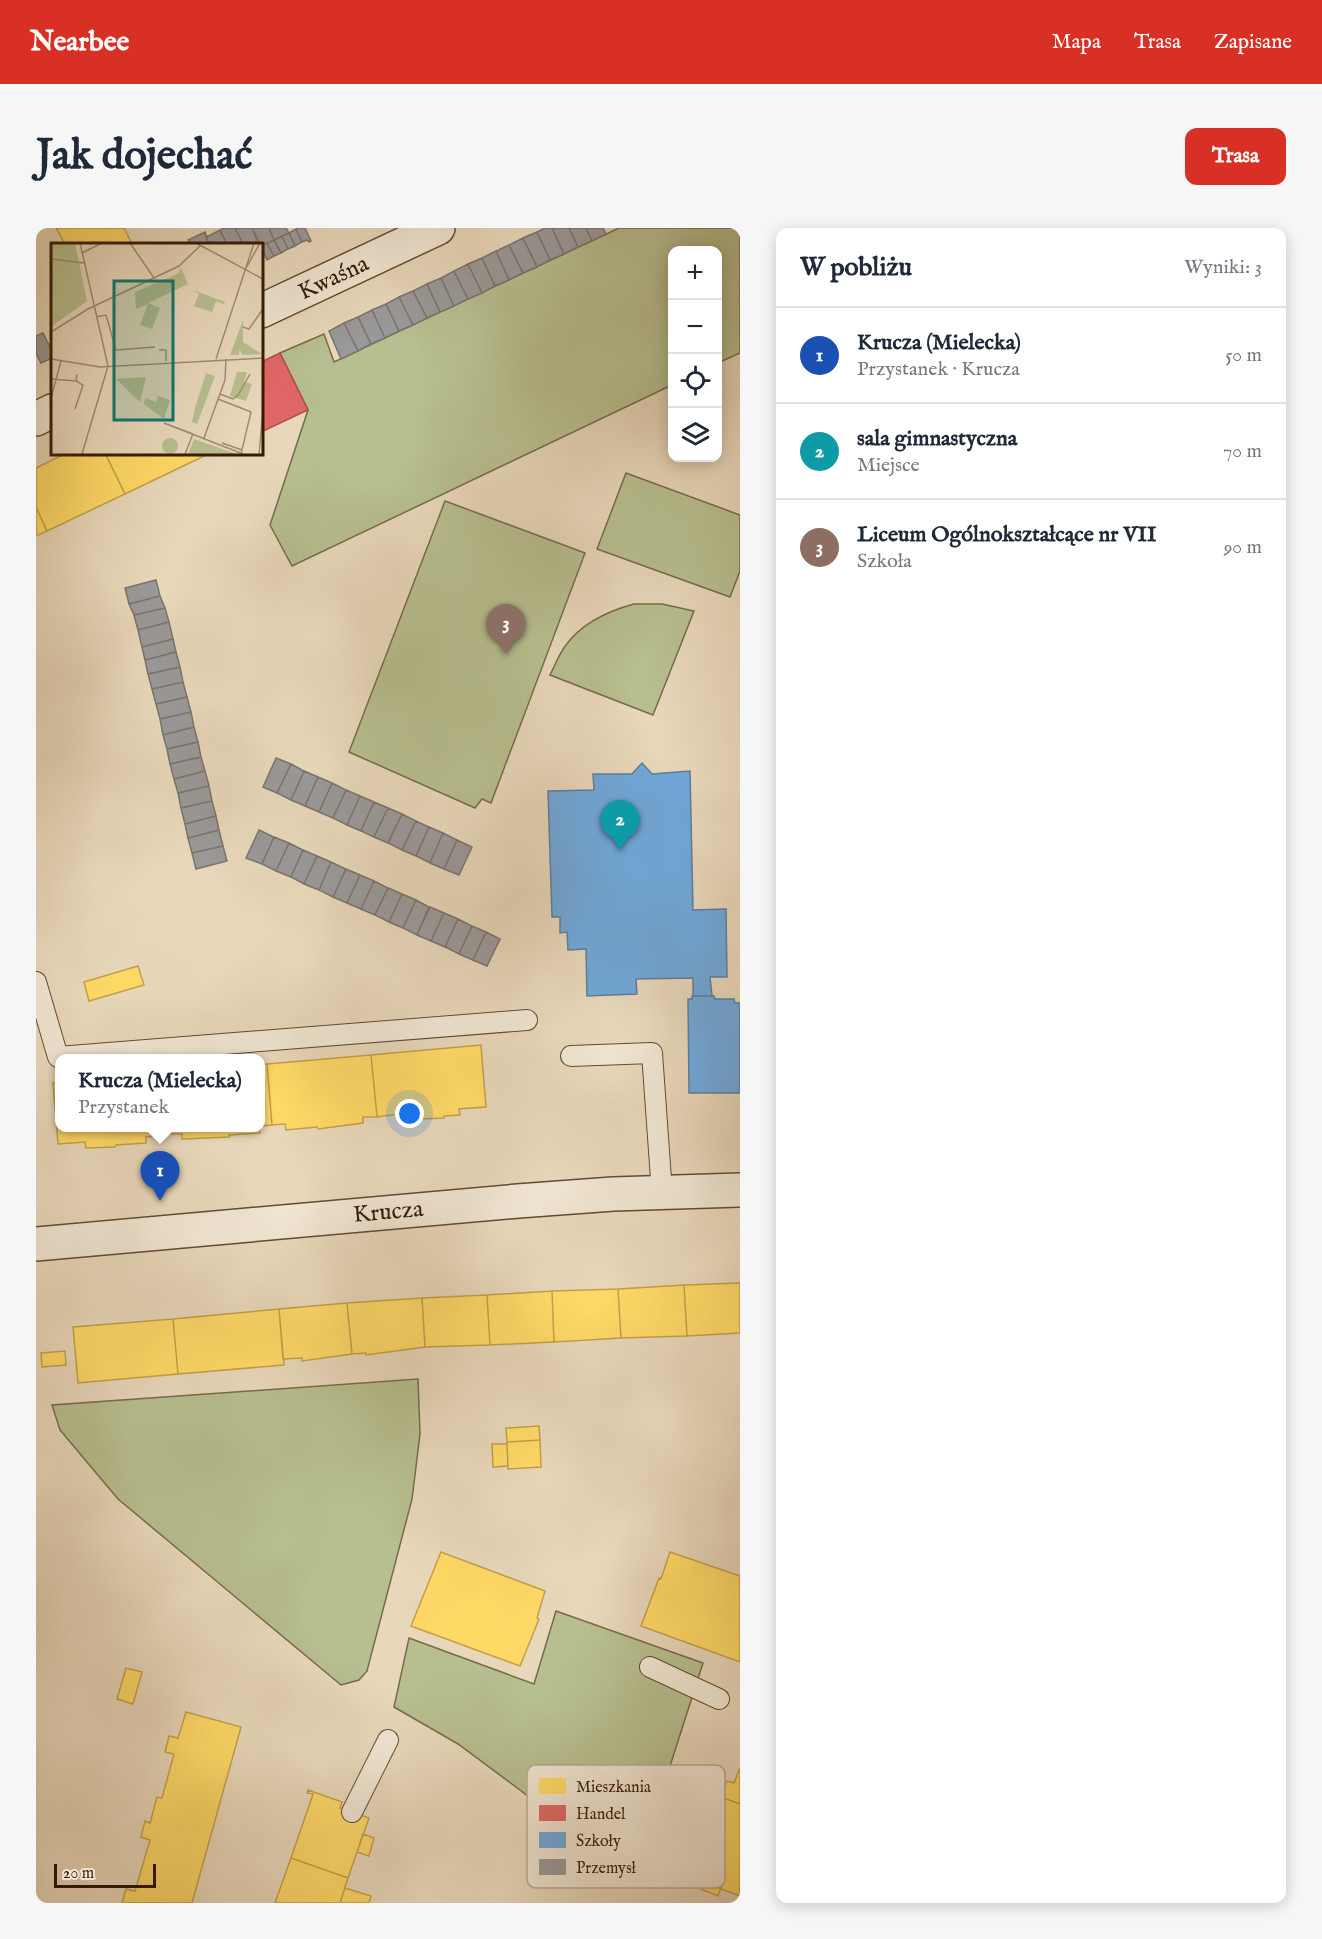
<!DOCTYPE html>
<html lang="pl">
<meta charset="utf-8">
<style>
:root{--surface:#fff;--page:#f6f6f7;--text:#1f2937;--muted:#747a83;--line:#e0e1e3;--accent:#d93025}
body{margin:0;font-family:"IM FELL English",serif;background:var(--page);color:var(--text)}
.controls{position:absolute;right:18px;top:18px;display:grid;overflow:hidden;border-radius:12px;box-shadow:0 3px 15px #0003}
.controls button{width:54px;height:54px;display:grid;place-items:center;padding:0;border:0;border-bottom:2px solid var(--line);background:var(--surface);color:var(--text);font:30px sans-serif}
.scale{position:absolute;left:18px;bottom:15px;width:102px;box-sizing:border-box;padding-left:6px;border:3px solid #361b04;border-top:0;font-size:16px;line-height:21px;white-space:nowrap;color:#361b04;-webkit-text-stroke:4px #f0e5d2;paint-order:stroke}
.you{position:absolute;left:374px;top:886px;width:21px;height:21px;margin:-15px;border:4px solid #fff;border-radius:50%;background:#1a73e8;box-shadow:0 0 0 9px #1a73e833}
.badge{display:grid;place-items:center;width:39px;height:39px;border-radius:50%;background:var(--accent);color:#fff;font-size:20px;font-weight:700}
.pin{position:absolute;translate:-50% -50px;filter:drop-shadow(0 2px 3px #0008)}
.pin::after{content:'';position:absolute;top:32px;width:21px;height:18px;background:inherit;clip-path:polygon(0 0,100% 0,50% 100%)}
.popup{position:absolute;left:19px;top:826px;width:210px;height:78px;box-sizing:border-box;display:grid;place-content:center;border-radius:12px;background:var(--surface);filter:drop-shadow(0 2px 4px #0005);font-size:20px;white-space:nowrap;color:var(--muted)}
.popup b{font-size:22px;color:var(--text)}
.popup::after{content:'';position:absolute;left:50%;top:100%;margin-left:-12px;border:12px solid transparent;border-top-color:var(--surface)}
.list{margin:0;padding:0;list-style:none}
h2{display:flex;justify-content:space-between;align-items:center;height:78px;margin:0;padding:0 24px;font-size:26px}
h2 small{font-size:20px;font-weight:400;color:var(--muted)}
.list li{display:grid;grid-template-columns:39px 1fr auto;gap:18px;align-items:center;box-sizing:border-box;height:96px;padding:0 24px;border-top:2px solid var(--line)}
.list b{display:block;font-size:22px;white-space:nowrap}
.list p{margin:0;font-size:20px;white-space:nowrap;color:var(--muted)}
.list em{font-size:20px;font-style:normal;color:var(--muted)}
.icon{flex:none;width:33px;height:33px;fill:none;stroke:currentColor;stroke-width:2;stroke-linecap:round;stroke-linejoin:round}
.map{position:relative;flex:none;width:704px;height:1675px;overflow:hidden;border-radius:12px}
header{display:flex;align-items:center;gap:36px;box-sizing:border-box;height:84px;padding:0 30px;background:var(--accent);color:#fff}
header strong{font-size:28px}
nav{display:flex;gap:33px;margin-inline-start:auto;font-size:21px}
.intro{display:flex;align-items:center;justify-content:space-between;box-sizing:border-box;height:144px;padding:0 36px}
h1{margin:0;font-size:42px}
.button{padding:15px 27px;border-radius:12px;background:var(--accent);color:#fff;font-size:21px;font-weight:700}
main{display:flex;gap:36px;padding:0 36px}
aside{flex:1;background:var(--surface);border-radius:12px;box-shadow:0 3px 15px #0003}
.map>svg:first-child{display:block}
.green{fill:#b7be8f;stroke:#766c4a;stroke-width:1.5}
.homes{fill:#ffd966;stroke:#c3a049;stroke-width:1.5}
.shops{fill:#e06666;stroke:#ad5049;stroke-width:1.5}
.schools{fill:#6fa8dc;stroke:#5e7e9b;stroke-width:1.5}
.industry{fill:#999;stroke:#7b736c;stroke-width:1.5}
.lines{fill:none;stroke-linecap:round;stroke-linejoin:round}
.service-casing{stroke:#624a32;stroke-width:22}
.minor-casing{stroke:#624a32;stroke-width:36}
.tertiary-casing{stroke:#624a32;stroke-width:36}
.service{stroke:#f0e5d2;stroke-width:20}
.minor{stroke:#f0e5d2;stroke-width:33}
.tertiary{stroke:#f0e5d2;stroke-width:33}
.labels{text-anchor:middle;stroke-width:6;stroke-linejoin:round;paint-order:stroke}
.street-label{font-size:24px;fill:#361b04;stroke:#f0e5d2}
.inset-road{fill:none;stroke:#a18c71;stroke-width:1.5}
.view{fill:#0f766e;fill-opacity:0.15;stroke:#0f766e;stroke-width:3}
.inset-edge{fill:none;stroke:#361b04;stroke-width:3}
.key{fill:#f0e5d2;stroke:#b8a894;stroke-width:1.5}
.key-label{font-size:16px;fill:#361b04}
</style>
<header>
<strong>Nearbee</strong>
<nav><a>Mapa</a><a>Trasa</a><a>Zapisane</a></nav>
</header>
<div class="intro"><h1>Jak dojechać</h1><a class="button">Trasa</a></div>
<main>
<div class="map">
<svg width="704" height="1675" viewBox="0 0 704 1675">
<rect width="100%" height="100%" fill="#e8d7ba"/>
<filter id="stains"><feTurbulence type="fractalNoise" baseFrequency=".00333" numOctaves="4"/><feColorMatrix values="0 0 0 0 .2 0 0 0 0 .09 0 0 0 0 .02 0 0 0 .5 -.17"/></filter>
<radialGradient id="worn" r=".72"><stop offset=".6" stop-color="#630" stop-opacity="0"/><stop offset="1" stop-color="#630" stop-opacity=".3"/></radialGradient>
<path class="green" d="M 583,0 L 704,0 L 704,125 L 682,135 L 682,22 L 636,22 L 636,157 L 256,338 L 234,297 L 272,182 L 244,125 L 288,106 L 298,134 Z
M 590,245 L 704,287 L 704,343 L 694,369 L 561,321 Z
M 409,273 L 549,325 L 455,575 L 446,571 L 439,580 L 313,524 Z
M 598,376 L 626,376 L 658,383 L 617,487 L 514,447 C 519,437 523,426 530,417 C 546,395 572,383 598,376 Z
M 382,1151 L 384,1206 L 376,1271 L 331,1443 L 323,1452 L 305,1457 L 82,1271 L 24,1202 L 16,1177 Z
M 520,1383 L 667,1435 L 596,1657 L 562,1625 L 484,1562 L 422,1516 L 358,1479 L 373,1410 L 498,1456 Z"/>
<path class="homes" d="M 20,0 L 88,0 L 96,16 L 29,16 Z
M 30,225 L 69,225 L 89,266 L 11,303 L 0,279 L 0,240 Z
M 69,225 L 167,225 L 168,228 L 89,266 Z
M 0,279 L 11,303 L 0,308 Z
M 102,738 L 108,757 L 53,773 L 48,754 Z
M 445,817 L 450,879 L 423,881 L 424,887 L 408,888 L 408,890 L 363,892 L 362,886 L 341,889 L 335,827 Z
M 335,827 L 341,889 L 327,889 L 327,895 L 282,901 L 281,899 L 250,902 L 249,896 L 236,897 L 231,836 Z
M 231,836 L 236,897 L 225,898 L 225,837 Z
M 17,855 L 24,855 L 24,900 L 133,900 L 134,906 L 110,909 L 110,915 L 80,917 L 79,919 L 50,920 L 49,914 L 22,916 Z
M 133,900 L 224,900 L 224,905 L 193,907 L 193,909 L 146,911 L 146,906 L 134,906 Z
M 704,1055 L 704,1105 L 651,1108 L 648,1057 Z
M 648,1057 L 651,1108 L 585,1110 L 582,1061 Z
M 582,1061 L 585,1110 L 518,1114 L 516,1063 Z
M 516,1063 L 518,1114 L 454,1117 L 451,1067 Z
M 451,1067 L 454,1117 L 389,1119 L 386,1070 Z
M 386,1070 L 389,1119 L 330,1127 L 330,1125 L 316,1126 L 311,1075 Z
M 311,1075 L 316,1126 L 266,1133 L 266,1130 L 247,1131 L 243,1081 Z
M 243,1081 L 248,1137 L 142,1146 L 137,1091 Z
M 137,1091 L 142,1146 L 42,1155 L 37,1099 Z
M 29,1123 L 30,1137 L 6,1139 L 5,1125 Z
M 503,1198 L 504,1212 L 471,1214 L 470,1200 Z
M 504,1212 L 505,1239 L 472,1241 L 471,1214 Z
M 456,1216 L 471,1216 L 472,1238 L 457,1239 Z
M 405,1324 L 509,1363 L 501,1390 L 503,1391 L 484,1438 L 375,1398 Z
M 634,1324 L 704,1348 L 704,1434 L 605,1398 L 623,1350 L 625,1351 Z
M 90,1440 L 106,1444 L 97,1476 L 81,1471 Z
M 150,1484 L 205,1499 L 156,1675 L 86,1675 L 90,1661 L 99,1663 L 114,1612 L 105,1609 L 109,1593 L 114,1595 L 121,1569 L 126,1570 L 138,1526 L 129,1524 L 133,1508 L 142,1510 Z
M 704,1540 L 704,1576 L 685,1569 L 691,1553 L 698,1555 Z
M 272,1562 L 306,1574 L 304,1580 L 333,1590 L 312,1650 L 255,1630 L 277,1566 L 271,1565 Z
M 685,1569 L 704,1576 L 704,1668 L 662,1652 L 686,1588 L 679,1586 Z
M 327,1606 L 338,1610 L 333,1628 L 321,1624 Z
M 255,1630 L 312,1650 L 304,1675 L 239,1675 Z
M 667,1654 L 685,1660 L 682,1668 L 665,1661 Z
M 309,1660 L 335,1668 L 333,1675 L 304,1675 Z"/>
<path class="shops" d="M 244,125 L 272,182 L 225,204 L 225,134 Z"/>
<path class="schools" d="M 606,535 L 616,546 L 654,543 L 657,682 L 690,681 L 691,749 L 674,749 L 676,768 L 657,768 L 657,750 L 600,751 L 601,766 L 551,768 L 550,721 L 532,722 L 531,704 L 524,705 L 524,689 L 516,689 L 512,563 L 558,562 L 557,546 L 596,546 Z
M 656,768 L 678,768 L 679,771 L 698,771 L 699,775 L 704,775 L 704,865 L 653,865 L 652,771 L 656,771 Z"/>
<path class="industry" d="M 188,0 L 199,0 L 207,16 L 191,16 L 184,2 Z
M 199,0 L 216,0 L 223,16 L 207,16 Z
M 216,0 L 233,0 L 238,12 L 225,18 Z
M 233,0 L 250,0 L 253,5 L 238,12 Z
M 262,0 L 269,0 L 275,13 L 273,14 L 271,12 L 266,14 L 260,1 Z
M 509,0 L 516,0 L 528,26 L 514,32 L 501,4 Z
M 516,0 L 533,0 L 542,19 L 528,26 Z
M 533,0 L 550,0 L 556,13 L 542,19 Z
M 550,0 L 567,0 L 570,6 L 556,13 Z
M 260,1 L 266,14 L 259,18 L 253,5 Z
M 184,2 L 191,16 L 173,16 L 170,9 Z
M 169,4 L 173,16 L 155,16 L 152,12 Z
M 501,4 L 514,32 L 501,39 L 487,10 Z
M 253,5 L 259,18 L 252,21 L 246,8 Z
M 246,8 L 252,21 L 245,25 L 238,12 Z
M 487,10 L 501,39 L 487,45 L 473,17 Z
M 238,12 L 245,25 L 238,28 L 231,15 Z
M 231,15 L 238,28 L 231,32 L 225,18 Z
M 473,17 L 487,45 L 473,52 L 460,23 Z
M 460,23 L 473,52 L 459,58 L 446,30 Z
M 446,30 L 459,58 L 446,65 L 432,36 Z
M 432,36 L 446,65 L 432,71 L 418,43 Z
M 418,43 L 432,71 L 418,78 L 405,50 Z
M 405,50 L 418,78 L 404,84 L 391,56 Z
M 391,56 L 404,84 L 391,90 L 377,63 Z
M 377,63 L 391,90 L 377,97 L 363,69 Z
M 363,69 L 377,97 L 363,103 L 350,76 Z
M 350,76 L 363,103 L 349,110 L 336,82 Z
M 336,82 L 349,110 L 335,116 L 322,89 Z
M 322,89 L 335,116 L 322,123 L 308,95 Z
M 308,95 L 322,123 L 305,131 L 293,103 Z
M 7,105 L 16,123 L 16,130 L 5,135 L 0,125 L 0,108 Z
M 120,352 L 124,368 L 93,376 L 89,360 Z
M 124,368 L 129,380 L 98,387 L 93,376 Z
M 129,380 L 133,394 L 102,402 L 98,387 Z
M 133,394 L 137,411 L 106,419 L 102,402 Z
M 137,411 L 140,424 L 109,432 L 106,419 Z
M 140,424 L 144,439 L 112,446 L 109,432 Z
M 144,439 L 147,454 L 116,461 L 112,446 Z
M 147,454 L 151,469 L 120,476 L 116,461 Z
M 151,469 L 155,484 L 124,491 L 120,476 Z
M 155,484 L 158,499 L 127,507 L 124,491 Z
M 158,499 L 162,514 L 131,521 L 127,507 Z
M 162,514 L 165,529 L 134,536 L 131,521 Z
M 165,529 L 169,543 L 138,551 L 134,536 Z
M 240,530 L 255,536 L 241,565 L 227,559 Z
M 255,536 L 268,543 L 255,572 L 241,565 Z
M 169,543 L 173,558 L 142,565 L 138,551 Z
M 268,543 L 282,549 L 269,578 L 255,572 Z
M 282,549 L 296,555 L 283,584 L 269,578 Z
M 296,555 L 310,562 L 297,590 L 283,584 Z
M 173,558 L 176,573 L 145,580 L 142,565 Z
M 310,562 L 324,568 L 311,597 L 297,590 Z
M 324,568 L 338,574 L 325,603 L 311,597 Z
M 176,573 L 180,588 L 149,596 L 145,580 Z
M 338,574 L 352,580 L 338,609 L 325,603 Z
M 352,580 L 366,586 L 352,615 L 338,609 Z
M 366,586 L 380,593 L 366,622 L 352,615 Z
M 180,588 L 183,602 L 152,610 L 149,596 Z
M 380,593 L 393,599 L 380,628 L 366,622 Z
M 393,599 L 407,605 L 394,635 L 380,628 Z
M 183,602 L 187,618 L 156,625 L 152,610 Z
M 223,602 L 238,609 L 226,636 L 210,630 Z
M 407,605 L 421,612 L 408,641 L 394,635 Z
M 238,609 L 253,615 L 240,643 L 226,636 Z
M 421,612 L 436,619 L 423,647 L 408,641 Z
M 253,615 L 267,622 L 255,649 L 240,643 Z
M 187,618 L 191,633 L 160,641 L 156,625 Z
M 267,622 L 281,628 L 268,656 L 255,649 Z
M 281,628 L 295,634 L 283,662 L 268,656 Z
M 295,634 L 310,641 L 297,669 L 283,662 Z
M 310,641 L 324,647 L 311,675 L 297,669 Z
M 324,647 L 338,653 L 325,681 L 311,675 Z
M 338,653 L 352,660 L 339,687 L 325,681 Z
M 352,660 L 366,666 L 353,694 L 339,687 Z
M 366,666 L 380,672 L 367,700 L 353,694 Z
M 380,672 L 393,679 L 381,707 L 367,700 Z
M 394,679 L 408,685 L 395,713 L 381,707 Z
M 408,685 L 422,691 L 409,719 L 395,713 Z
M 422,691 L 436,698 L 423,726 L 409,719 Z
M 436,698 L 450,704 L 437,732 L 423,726 Z
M 450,704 L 464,711 L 451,738 L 437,732 Z"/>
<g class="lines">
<g class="service-casing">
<path id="service" d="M 0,754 L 22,829 L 491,792
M 535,828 L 616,825 L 626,965
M 614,1439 L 683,1471
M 316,1584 L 352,1512"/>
</g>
<g class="minor-casing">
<path id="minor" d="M 225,83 L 402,0
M 0,191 L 16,183"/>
</g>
<g class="tertiary-casing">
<path id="tertiary" d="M 0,1016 L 482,973 L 577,966 L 704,962"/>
</g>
<use href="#service" class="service"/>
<use href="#minor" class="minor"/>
<use href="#tertiary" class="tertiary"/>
</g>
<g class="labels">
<g class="street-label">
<text transform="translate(297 49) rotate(-25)" y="8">Kwaśna</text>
<text transform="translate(352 983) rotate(-5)" y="8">Krucza</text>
</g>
</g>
<g transform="translate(15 15)">
<rect width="212" height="212" fill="#e8d7ba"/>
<path d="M 0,0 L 24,0 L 36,58 L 0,84 ZM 130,25 L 137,41 L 97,60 L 109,65 L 105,75 L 101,86 L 89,82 L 97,61 L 85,66 L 84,49 L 128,30 ZM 142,47 L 174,59 L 173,61 L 165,58 L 161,69 L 143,63 L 148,51 ZM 192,77 L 192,99 L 211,111 L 192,112 L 188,107 L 188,112 L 179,112 ZM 186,129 L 196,129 L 193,139 L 201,141 L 195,158 L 179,153 ZM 155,130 L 164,133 L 146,181 L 141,179 L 144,165 ZM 95,134 L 89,159 L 65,136 ZM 107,153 L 119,157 L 113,176 L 93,161 L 94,155 L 105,159 ZM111 203a8 8 0 1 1 16 0a8 8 0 1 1-16 0ZM 143,196 L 186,211 L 137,211 Z" fill="#b7be8f"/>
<path class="inset-road" d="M 29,0 L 57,123 L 31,211M 79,0 L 103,35M 145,0 L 212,36M 31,10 L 51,0M 0,16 L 33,20M 194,27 L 209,0M 45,74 L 55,72 L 65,107 L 104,104M 192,84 L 198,86 L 212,66M 0,89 L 37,66 L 128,23 L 149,3M 108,107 L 115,107 L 115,118M 0,116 L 49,124 L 212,115M 165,116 L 203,0M 0,136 L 25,138 L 26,131M 169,151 L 182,156 L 187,152 L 199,131M 0,155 L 10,118M 167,156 L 200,169 L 190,211M 24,166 L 32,142 L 25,138M 113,180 L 192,211M 113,180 L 142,191M 153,195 L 174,137 L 175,116M 171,200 L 191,207M 134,211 L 142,191M 208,211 L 212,168"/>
<path class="view" d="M 63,38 L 122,38 L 122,177 L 63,177 Z"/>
<rect width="212" height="212" class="inset-edge"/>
</g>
<rect x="491" y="1537" width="198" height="123" rx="9" class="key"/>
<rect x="503" y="1550" width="27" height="16" fill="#ffd966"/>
<rect x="503" y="1577" width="27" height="16" fill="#e06666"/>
<rect x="503" y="1604" width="27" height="16" fill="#6fa8dc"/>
<rect x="503" y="1631" width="27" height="16" fill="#999"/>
<g class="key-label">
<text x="540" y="1564">Mieszkania</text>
<text x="540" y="1591">Handel</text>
<text x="540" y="1618">Szkoły</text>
<text x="540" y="1645">Przemysł</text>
</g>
<rect width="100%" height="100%" filter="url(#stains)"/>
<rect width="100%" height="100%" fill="url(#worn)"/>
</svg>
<div class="controls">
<button>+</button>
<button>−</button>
<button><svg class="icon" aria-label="locate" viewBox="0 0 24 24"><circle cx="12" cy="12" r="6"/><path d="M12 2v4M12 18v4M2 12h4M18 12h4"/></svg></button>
<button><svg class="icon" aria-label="layers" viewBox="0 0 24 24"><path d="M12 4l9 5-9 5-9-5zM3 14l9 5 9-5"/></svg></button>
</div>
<div class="scale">20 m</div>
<div class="you"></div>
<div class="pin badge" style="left:124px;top:973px;background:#1a4fb4">1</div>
<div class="popup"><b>Krucza (Mielecka)</b>Przystanek</div>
<div class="pin badge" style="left:584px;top:622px;background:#0f9aa8">2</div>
<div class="pin badge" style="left:470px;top:426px;background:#8d6e63">3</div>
</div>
<aside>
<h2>W pobliżu<small>Wyniki: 3</small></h2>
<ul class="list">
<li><span class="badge" style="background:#1a4fb4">1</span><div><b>Krucza (Mielecka)</b><p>Przystanek · Krucza</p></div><em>50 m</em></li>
<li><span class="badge" style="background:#0f9aa8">2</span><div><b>sala gimnastyczna</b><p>Miejsce</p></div><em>70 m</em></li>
<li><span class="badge" style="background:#8d6e63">3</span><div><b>Liceum Ogólnokształcące nr VII</b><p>Szkoła</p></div><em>90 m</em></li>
</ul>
</aside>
</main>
